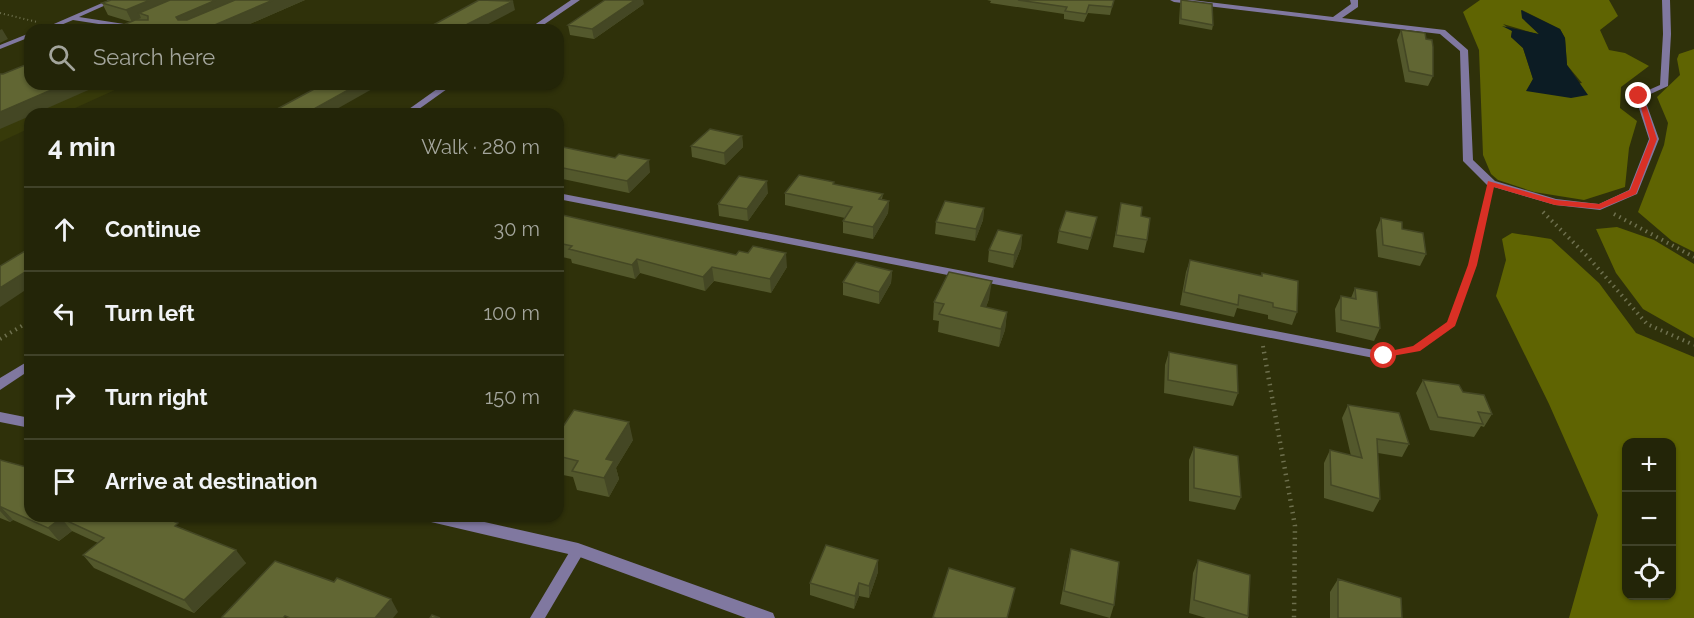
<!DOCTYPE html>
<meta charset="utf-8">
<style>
:root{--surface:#232508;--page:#2f3116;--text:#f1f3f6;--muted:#a3a59c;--line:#404229}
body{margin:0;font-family:Raleway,sans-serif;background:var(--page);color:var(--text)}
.controls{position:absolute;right:18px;bottom:18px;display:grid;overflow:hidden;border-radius:12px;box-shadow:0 2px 4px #0004}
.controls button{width:54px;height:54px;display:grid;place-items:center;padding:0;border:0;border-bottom:2px solid var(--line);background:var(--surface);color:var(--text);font:30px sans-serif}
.stop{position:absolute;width:18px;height:18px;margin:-14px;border:4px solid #d93025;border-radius:50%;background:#fff}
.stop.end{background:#d93025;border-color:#fff;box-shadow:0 2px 6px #0008}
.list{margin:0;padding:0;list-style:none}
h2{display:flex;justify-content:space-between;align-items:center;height:78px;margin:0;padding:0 24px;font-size:26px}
h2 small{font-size:20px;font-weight:400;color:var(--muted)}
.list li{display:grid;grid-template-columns:39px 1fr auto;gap:18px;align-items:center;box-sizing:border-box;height:84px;padding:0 24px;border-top:2px solid var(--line)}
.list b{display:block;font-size:22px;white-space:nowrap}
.list em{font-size:20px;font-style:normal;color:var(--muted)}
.icon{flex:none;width:33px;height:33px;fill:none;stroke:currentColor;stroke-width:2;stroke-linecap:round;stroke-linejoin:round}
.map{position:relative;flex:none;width:1694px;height:618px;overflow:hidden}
.search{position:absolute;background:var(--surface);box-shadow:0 2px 4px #0004;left:24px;top:24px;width:540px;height:66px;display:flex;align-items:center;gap:15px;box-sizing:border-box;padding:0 21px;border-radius:18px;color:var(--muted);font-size:22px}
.panel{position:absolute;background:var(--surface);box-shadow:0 2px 4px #0004;left:24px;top:108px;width:540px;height:414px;border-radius:18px}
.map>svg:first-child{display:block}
.built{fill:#373a0a}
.forest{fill:#5f6402;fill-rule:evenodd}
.water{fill:#0c1c24}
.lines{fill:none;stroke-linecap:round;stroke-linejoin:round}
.path-far2{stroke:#6e704e;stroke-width:2;stroke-dasharray:1 3;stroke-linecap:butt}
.path-far1{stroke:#6e704e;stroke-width:4;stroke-dasharray:1.5 4.5;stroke-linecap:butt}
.path{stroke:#6e704e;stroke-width:4.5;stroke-dasharray:1.5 5;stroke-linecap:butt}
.service{fill:#8078a0;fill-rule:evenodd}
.minor{fill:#8078a0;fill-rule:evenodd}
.wall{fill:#53582c}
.shaded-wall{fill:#444724}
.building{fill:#616633;stroke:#444724;stroke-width:1.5}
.route{fill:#d93025}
</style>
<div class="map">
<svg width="1694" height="618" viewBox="0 0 1694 618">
<rect width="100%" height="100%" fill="#2f310a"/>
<path class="built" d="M 128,84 L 62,114 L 30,114 L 30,128 L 0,142 L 0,85 Z"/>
<path class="forest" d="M 1480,0 L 1609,0 L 1618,16 L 1600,30 L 1609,50 L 1625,53 L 1649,66 L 1621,87 L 1620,108 L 1637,121 L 1629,148 L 1625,187 L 1584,200 L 1534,192 L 1498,180 L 1491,174 L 1483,155 L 1479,50 L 1463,12 ZM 1522,10 L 1560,29 L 1565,38 L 1567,65 L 1582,83 L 1527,91 L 1533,79 L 1523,48 L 1511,37 L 1512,31 L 1503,24 L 1540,35 L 1522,18 Z
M 1694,49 L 1694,252 L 1672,241 L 1638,212 L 1664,145 L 1668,123 L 1657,97 L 1680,75 L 1677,59 L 1679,54 Z
M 1617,227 L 1654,240 L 1694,264 L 1694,338 L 1643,309 L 1616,273 L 1596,229 Z
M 1512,233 L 1551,239 L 1599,283 L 1636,333 L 1694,357 L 1694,618 L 1569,618 L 1598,515 L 1549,404 L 1496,296 L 1506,260 L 1502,239 ZM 1672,442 L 1672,596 L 1626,596 L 1626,442 Z"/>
<path class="water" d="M 1521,10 L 1560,29 L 1565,38 L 1567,65 L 1588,95 L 1571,98 L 1526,91 L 1533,79 L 1523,48 L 1511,37 L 1512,31 L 1502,26 L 1539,34 L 1522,18 Z"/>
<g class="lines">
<path class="path-far2" d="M 0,13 L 37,22
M 510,30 L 517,26
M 385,114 L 394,108"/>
<path class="path-far1" d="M 1543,212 L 1589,258 L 1647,324 L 1694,345
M 1614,214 L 1694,257
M 0,339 L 30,321
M 1263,346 L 1264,353
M 1400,352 L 1416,349 L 1452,324 L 1472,265 L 1488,196"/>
<path class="path" d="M 1264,352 L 1295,526 L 1294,618"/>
<path class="service" d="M 109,0 L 117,0 L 79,17 L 150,28 L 153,30 L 137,30 L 73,20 L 49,30 L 40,30 Z
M 30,33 L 30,37 L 0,49 L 0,45 Z
M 578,544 L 583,546 L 585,550 L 545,618 L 530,618 L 573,546 Z"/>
<path class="minor" d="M 571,0 L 580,0 L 536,30 L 527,30 Z
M 1170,0 L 1192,0 L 1333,17 L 1351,4 L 1350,0 L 1358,0 L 1358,7 L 1342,18 L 1445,30 L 1468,50 L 1473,160 L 1495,181 L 1556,199 L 1599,204 L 1629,190 L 1649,139 L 1635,96 L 1660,85 L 1663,34 L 1662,0 L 1670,0 L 1671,34 L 1668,86 L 1644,97 L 1659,139 L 1637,194 L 1600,210 L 1555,205 L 1487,185 L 1463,161 L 1460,51 L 1440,34 L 1174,2 Z
M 444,84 L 454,84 L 412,114 L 402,114 Z
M 558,193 L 1384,352 L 1390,356 L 1384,360 L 558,199 Z
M 30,360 L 30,370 L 0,390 L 0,378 Z
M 0,412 L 30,418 L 30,428 L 0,422 Z
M 423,516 L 458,516 L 578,543 L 773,613 L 775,618 L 746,618 L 577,556 L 431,522 L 426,520 Z"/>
</g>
<path class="wall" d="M 111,0 L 305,0 L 236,30 L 111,30 L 131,22 L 108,15 L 102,3 Z
M 987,0 L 1114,0 L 1110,15 L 1088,13 L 1084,22 L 1064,19 L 1064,14 L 990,3 L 991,1 Z
M 1181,0 L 1213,25 L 1212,30 L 1179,24 L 1180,5 Z
M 644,4 L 594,39 L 570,35 L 568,25 Z
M 1401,30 L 1426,39 L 1433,76 L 1428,86 L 1405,82 L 1397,40 Z
M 742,136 L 743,147 L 725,165 L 692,157 L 691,146 Z
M 558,146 L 650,172 L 629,193 L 558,178 Z
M 834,184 L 883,194 L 882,199 L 889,201 L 888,213 L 873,239 L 843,233 L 843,221 L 845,218 L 785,205 L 785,193 Z
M 768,193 L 748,221 L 719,216 L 718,204 Z
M 1121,203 L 1141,216 L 1147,240 L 1144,253 L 1113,247 Z
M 984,208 L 983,220 L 975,241 L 935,234 L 936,222 Z
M 558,214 L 787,267 L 771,293 L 714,281 L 705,291 L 640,273 L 635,279 L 572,263 L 571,259 L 558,256 Z
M 1097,217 L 1088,250 L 1057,243 L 1059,231 Z
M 1381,218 L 1402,229 L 1426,254 L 1420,266 L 1378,257 L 1376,230 Z
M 1022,235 L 1021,248 L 1013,268 L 988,262 L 989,250 Z
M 1190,260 L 1261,276 L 1262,273 L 1297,312 L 1292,325 L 1268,319 L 1268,315 L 1237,308 L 1234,317 L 1180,305 L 1186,272 Z
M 892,271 L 891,283 L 879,304 L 843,295 L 843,282 Z
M 1355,288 L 1380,328 L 1374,341 L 1336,332 L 1335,309 L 1341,296 L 1351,298 Z
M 989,299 L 986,307 L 1007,312 L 1005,330 L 999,347 L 938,332 L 939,321 L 933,320 L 934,302 Z
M 1169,352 L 1238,393 L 1233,406 L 1164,393 L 1165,365 Z
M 1423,380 L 1463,392 L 1492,414 L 1484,427 L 1481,426 L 1474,437 L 1430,430 L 1416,393 Z
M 1348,405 L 1409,444 L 1402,457 L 1378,453 L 1380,499 L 1373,512 L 1324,498 L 1324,463 L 1330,450 L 1351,456 L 1342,418 Z
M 558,434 L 633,440 L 616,468 L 619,479 L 609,497 L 577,490 L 573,477 L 558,474 Z
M 1194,447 L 1241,497 L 1235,510 L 1189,501 L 1189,460 Z
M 0,460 L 30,516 L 182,528 L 246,563 L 194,613 L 94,568 L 83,555 L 98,543 L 72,531 L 59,541 L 13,520 L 10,522 L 0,518 Z
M 1071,549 L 1114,605 L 1110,618 L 1060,604 L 1068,562 Z
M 1198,560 L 1248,616 L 1248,618 L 1206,618 L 1189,613 L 1193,573 Z
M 878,572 L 869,598 L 859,596 L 854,609 L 810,595 L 810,583 Z
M 1338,579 L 1402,618 L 1330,618 L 1330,592 Z"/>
<path class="shaded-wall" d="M 150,0 L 183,0 L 139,13 L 141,18 L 132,22 L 126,10 Z
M 216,0 L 247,0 L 182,29 L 176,17 Z
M 273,0 L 305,0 L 236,30 L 203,30 Z
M 635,0 L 643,0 L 644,4 L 594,39 L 592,29 Z
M 513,1 L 515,10 L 477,30 L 456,30 Z
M 2,29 L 8,39 L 0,43 L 0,30 Z
M 65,84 L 102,84 L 34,114 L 30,114 L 30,116 L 0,129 L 0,112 Z
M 359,84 L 381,84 L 328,114 L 305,114 Z
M 742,136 L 743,147 L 725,165 L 724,153 Z
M 649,160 L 650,172 L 629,193 L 627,181 Z
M 767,181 L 768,193 L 748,221 L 747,209 Z
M 889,201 L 888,213 L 873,239 L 873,227 Z
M 984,208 L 983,220 L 975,241 L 976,229 Z
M 1022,235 L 1021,248 L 1013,268 L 1014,255 Z
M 786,253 L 787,267 L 771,293 L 770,279 Z
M 637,259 L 640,273 L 635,279 L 632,265 Z
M 712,267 L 714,281 L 705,291 L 703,277 Z
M 30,269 L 30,287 L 0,307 L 0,288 Z
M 892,271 L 891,283 L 879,304 L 879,292 Z
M 992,281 L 989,299 L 979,325 L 981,306 Z
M 1007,312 L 1005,330 L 999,347 L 1001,329 Z
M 629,422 L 633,440 L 616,468 L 619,479 L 609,497 L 604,478 L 606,459 Z
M 1,507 L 13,520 L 10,522 L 0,511 L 0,508 Z
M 61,518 L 72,531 L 59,541 L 48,528 Z
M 236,550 L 246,563 L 194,613 L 184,600 Z
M 878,560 L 878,572 L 869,598 L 869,586 Z
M 859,583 L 859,596 L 854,609 L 855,596 Z
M 391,599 L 398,612 L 393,618 L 375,618 Z"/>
<path class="building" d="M 111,0 L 150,0 L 126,10 L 102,3 Z
M 170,0 L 216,0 L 176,17 L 178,20 L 187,20 L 235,0 L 273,0 L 203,30 L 194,28 L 190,30 L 111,30 L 135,20 L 148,20 L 148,16 L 139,13 Z
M 479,0 L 513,1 L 456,30 L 424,30 Z
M 605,0 L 635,0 L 592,29 L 568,25 Z
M 1018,0 L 1114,0 L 1112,7 L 1089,5 L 1086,14 L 1065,11 L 1067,7 Z
M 1181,0 L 1212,4 L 1213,25 L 1181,19 Z
M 1401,30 L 1425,33 L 1426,39 L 1432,40 L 1433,47 L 1433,76 L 1409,71 Z
M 30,63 L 30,84 L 65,84 L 0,112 L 0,74 L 3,74 Z
M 317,84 L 359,84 L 305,114 L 268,114 L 318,87 L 314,86 Z
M 439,111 L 451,114 L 435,114 Z
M 710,129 L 742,136 L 724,153 L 691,146 Z
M 558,146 L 615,158 L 619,154 L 649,160 L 627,181 L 558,167 Z
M 799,175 L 834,182 L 833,184 L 883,194 L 879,199 L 889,201 L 873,227 L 843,221 L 852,207 L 785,193 Z
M 739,176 L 767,181 L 747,209 L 718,204 Z
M 945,201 L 984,208 L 976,229 L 936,222 Z
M 1121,203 L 1142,207 L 1141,216 L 1150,218 L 1147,240 L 1116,235 Z
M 1066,211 L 1097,217 L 1091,238 L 1059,231 Z
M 558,214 L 736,255 L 739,251 L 748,253 L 753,246 L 786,253 L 770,279 L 712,267 L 703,277 L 637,259 L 632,265 L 569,249 L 572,246 L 558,243 Z
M 1381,218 L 1402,222 L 1402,229 L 1423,233 L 1426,254 L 1383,245 Z
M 998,230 L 1022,235 L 1014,255 L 989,250 Z
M 30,248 L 30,269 L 0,288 L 0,266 Z
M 1190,260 L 1262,276 L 1262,273 L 1298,281 L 1297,312 L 1273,307 L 1273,303 L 1239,295 L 1238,305 L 1184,292 Z
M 856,262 L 892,271 L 879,292 L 843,282 Z
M 949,272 L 992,281 L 981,306 L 1007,312 L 1001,329 L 939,314 L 944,304 L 934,302 Z
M 1355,288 L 1377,292 L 1380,328 L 1341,320 L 1341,296 L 1356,299 Z
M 1169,352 L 1237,365 L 1238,393 L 1168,380 Z
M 1423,380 L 1459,385 L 1463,392 L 1484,395 L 1492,414 L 1478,412 L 1483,424 L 1438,417 Z
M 1348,405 L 1399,413 L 1409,444 L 1377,439 L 1380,499 L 1331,485 L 1330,450 L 1362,458 Z
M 574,410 L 629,422 L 606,459 L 614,461 L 604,478 L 572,471 L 578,461 L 558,456 L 558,434 Z
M 1194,447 L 1238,456 L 1241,497 L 1194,488 Z
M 0,460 L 30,468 L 30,516 L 161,516 L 178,523 L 175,526 L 236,550 L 184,600 L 83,555 L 104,538 L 61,518 L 48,528 L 1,507 L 0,508 Z
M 826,545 L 878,560 L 869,586 L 859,583 L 855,596 L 810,583 Z
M 1071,549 L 1119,562 L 1114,605 L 1064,591 Z
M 1198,560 L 1250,575 L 1248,616 L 1194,600 Z
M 275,561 L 334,582 L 337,578 L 391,599 L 375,618 L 290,618 L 285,616 L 283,618 L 225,618 L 222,617 Z
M 949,568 L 1015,588 L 1007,618 L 936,618 L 933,617 Z
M 1338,579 L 1401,598 L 1402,618 L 1338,618 Z
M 432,615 L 440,618 L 430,618 Z"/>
<path class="route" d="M 1637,94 L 1643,96 L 1657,139 L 1636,194 L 1600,209 L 1555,205 L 1494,187 L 1477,265 L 1455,326 L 1420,351 L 1381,358 L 1381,353 L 1413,346 L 1447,322 L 1468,265 L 1488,181 L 1556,200 L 1599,204 L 1630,190 L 1650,139 Z"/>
</svg>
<div class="controls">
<button>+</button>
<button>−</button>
<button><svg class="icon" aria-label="locate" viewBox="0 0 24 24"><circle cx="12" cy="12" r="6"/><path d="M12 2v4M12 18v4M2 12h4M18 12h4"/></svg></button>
</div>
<div class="stop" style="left:1384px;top:356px"></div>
<div class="stop end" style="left:1639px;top:96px"></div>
<div class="search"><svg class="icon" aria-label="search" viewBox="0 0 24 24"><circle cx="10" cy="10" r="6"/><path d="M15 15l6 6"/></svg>Search here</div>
<section class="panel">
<h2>4 min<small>Walk · 280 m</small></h2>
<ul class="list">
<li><svg class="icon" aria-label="ahead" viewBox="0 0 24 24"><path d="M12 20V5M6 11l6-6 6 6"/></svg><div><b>Continue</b></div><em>30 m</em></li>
<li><svg class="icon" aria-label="left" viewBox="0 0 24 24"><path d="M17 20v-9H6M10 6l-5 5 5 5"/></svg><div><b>Turn left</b></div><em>100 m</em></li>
<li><svg class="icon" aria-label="right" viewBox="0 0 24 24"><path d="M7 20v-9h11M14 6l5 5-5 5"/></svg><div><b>Turn right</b></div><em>150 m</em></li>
<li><svg class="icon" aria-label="arrive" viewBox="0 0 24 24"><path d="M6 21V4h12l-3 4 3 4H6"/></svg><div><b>Arrive at destination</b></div></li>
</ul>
</section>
</div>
